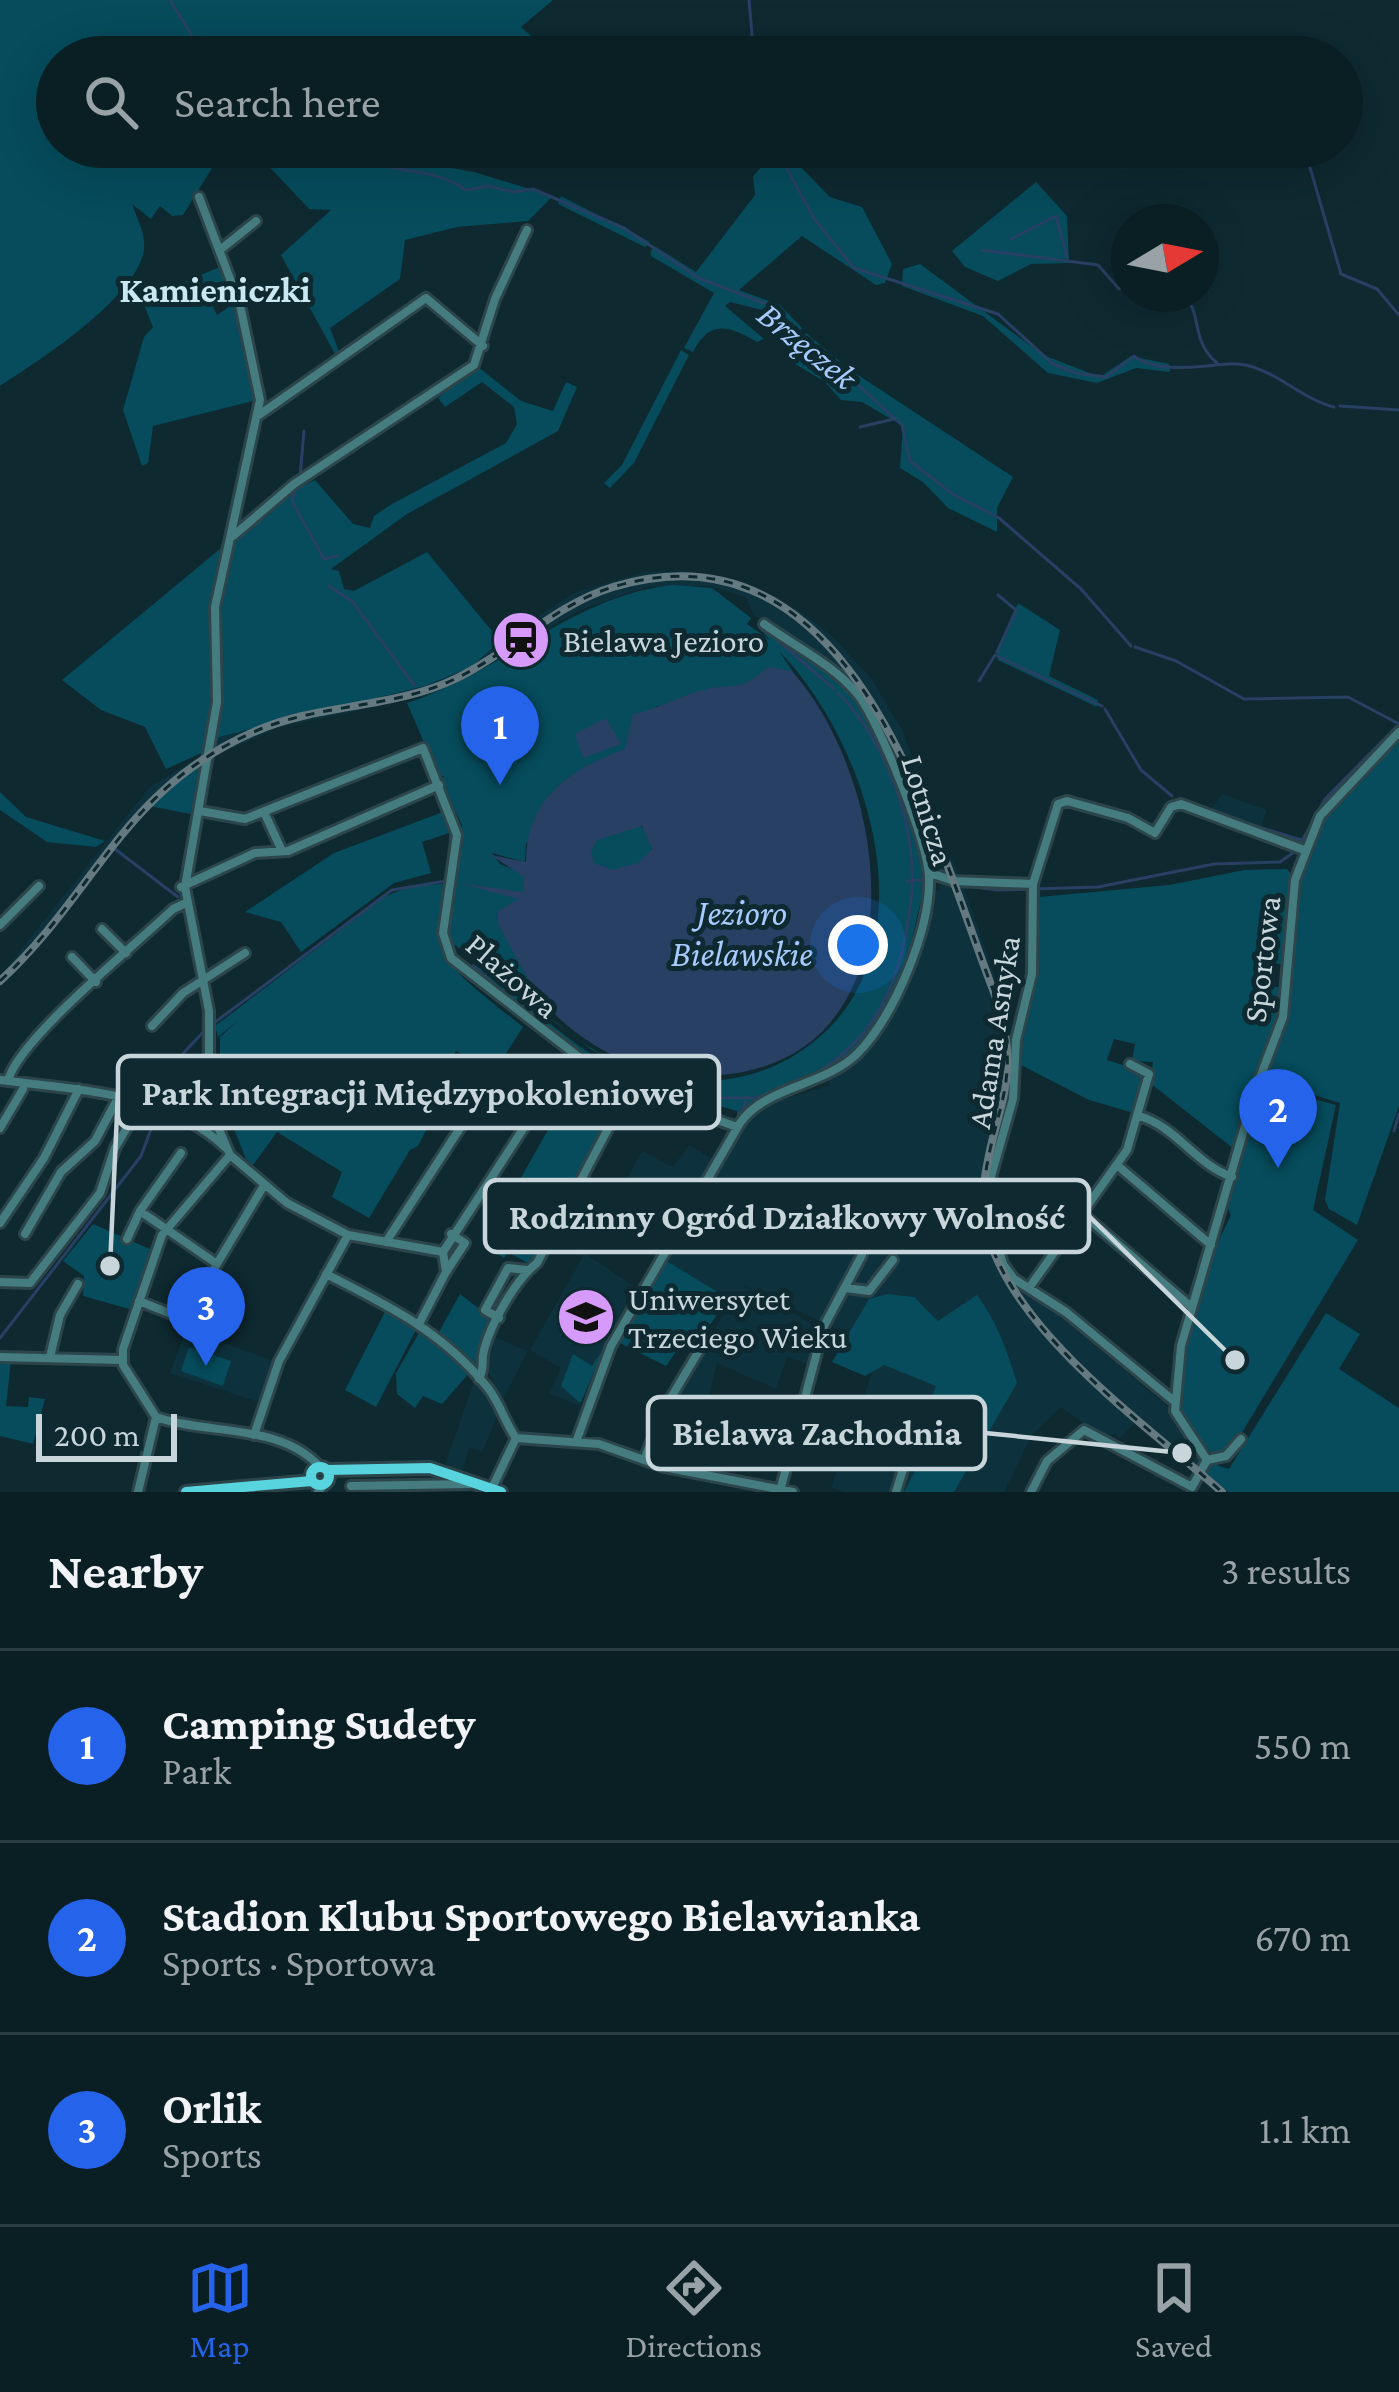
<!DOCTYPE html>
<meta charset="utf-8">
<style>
:root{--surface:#0a1f24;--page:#13272c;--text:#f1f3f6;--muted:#99a2a6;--line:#2a3d41;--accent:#2563eb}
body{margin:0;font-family:"Crimson Pro",serif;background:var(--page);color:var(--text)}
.compass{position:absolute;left:1111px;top:204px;width:108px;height:108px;border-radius:50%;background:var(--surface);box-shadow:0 12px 48px #0002;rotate:80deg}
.scale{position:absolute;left:36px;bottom:30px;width:141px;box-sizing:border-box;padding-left:12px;border:6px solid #c8d6db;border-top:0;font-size:33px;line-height:42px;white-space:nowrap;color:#c8d6db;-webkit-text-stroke:9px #0e2930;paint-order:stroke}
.you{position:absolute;left:858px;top:945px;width:42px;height:42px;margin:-30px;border:9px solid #fff;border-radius:50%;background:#1a73e8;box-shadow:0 0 0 18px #1a73e833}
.badge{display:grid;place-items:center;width:78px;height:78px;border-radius:50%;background:var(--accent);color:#fff;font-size:39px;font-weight:700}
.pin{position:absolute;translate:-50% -99px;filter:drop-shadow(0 3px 6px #0008)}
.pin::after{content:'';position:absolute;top:63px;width:42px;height:36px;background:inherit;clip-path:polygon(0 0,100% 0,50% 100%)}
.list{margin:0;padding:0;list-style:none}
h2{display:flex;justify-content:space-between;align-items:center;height:156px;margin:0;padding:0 48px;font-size:51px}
h2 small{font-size:39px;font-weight:400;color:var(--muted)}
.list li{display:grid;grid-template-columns:78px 1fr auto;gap:36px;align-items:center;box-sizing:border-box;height:192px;padding:0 48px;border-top:3px solid var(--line)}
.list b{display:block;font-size:45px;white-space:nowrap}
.list p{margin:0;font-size:39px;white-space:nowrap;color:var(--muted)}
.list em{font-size:39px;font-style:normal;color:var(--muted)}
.icon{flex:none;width:66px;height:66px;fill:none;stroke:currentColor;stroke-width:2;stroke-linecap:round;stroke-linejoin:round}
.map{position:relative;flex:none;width:1399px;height:1492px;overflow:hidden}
.search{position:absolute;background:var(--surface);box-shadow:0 12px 48px #0002;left:36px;right:36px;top:36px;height:132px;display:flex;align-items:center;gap:30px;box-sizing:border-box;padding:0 42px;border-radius:66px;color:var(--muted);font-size:45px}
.sheet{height:732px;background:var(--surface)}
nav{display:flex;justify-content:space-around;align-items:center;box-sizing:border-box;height:168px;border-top:3px solid var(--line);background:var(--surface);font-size:33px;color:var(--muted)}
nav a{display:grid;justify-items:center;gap:6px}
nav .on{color:var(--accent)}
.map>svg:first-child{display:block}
.built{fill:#0d323d}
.green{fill:#064c5c;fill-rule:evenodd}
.water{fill:#274064;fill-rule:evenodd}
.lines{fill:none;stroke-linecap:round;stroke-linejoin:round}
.stream{stroke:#274064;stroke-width:3}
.minor-casing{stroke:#2c454b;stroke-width:14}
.major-casing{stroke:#2c454b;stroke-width:16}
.minor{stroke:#457c80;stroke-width:8}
.major{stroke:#57d4dd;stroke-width:10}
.rail-casing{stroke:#657a80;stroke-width:8}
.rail{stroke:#0e2930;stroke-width:3;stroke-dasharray:9;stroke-linecap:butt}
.labels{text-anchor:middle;stroke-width:10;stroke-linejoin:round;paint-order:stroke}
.poi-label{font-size:33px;fill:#c8d6db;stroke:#0e2930;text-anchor:start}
.street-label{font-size:33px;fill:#c8d6db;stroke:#0e2930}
.neighbourhood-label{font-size:36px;font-weight:bold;fill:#cae8f2;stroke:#0e2930}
.water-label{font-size:36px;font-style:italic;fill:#a7cbfc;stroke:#0e2930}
.leader{fill:none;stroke:#c8d6db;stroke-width:4.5}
.callout-dot{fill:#c8d6db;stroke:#0e2930;stroke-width:4.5}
.callout{fill:#0e2930;stroke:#c8d6db;stroke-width:4.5}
.callout-label{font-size:36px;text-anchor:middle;font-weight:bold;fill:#c8d6db}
</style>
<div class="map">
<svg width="1399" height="1492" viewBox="0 0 1399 1492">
<rect width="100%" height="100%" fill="#0e2930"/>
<path class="built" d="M 684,571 L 745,586 L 800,611 L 833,637 L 871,678 L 902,730 L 959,878 L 936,874 L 854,686 L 754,615 L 746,597 L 708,586 L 647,587 L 580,610 L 439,693 L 280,727 L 214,756 L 183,776 L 126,832 L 0,987 L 0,976 L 150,787 L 215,747 L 219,737 L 425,686 L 471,667 L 496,642 L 576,592 L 645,572 Z
M 1222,794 L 1267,810 L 1259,832 L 1209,812 Z
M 939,885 L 964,888 L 1011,1022 L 1013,1080 L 985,1203 L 1001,1267 L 1167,1406 L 1202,1456 L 1195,1474 L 1136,1422 L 1120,1438 L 1114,1433 L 1107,1440 L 1061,1407 L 1032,1435 L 1004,1492 L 843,1492 L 831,1487 L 881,1349 L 740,1284 L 820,1328 L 812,1365 L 787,1357 L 776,1389 L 717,1363 L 705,1409 L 673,1399 L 732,1300 L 665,1260 L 746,1119 L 763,1106 L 830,1085 L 829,1079 L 874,1039 L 904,989 L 931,891 L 940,891 Z
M 689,1145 L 714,1160 L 669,1238 L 611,1207 L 642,1151 L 673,1167 Z
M 585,1253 L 639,1290 L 580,1406 L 549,1393 L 561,1368 L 530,1350 Z
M 186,1329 L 276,1362 L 258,1402 L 170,1373 Z
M 492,1336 L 528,1351 L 500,1405 L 484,1357 Z
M 475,1379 L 497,1416 L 482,1452 L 469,1447 L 462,1473 L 444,1468 Z"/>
<path class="green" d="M 0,0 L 553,0 L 521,27 L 553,55 L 495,57 L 485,48 L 472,57 L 57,57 L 57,147 L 225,147 L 183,215 L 172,216 L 160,206 L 151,219 L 132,204 C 137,218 146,235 144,249 C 138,297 40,360 0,386 Z
M 251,147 L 392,147 L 384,156 L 474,172 L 553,196 L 528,221 L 457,227 L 405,240 L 400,279 L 330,328 L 339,352 L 335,354 L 281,255 L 331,210 L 309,209 Z
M 788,154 L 830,197 L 862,207 L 892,264 L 885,283 L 876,285 L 802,236 L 739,290 L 780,305 L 802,328 L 798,334 L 766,311 L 730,302 L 725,306 L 764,339 L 757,342 C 729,326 710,319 693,352 L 684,348 L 714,293 L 651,256 L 651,250 L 656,247 L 696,272 L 755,195 L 753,176 L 771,157 Z
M 1036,182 L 1067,216 L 1069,263 L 1031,264 L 998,281 L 965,267 L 952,251 Z
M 561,196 L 650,242 L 645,247 L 558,204 Z
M 920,264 L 1043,355 L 1100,377 L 1131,356 L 1169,364 L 1170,372 L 1136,368 L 1097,383 L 1048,373 L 983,316 L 902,286 L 903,269 Z
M 222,266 L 232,287 L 216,294 L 220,304 L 213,307 L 217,315 L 236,302 L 257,400 L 153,426 L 148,463 L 142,466 L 123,410 L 144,337 L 153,327 L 142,300 Z
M 806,333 L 849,369 L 1013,477 L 997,508 L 997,532 L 948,508 L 923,482 L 900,468 L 903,426 L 862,402 L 841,400 L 825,382 L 787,359 Z
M 681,350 L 689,355 L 634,463 L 610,488 L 604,483 L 622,465 Z
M 477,366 L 521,401 L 553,411 L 566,382 L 577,387 L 558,431 L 407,514 L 331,569 L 339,571 L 344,589 L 354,591 L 427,552 L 500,641 L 471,667 L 425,686 L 219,737 L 215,747 L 166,769 L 145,727 L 101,710 L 62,680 L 286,494 L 315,480 L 353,524 L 370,528 L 374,516 L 392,504 L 506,443 L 517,424 L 514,407 L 482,382 L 445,407 L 438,398 Z
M 673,585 L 712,588 L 751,618 L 747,624 L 770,640 L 759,628 L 768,628 L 827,669 L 868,713 L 902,796 L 926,878 L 903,978 L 867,1039 L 836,1069 L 751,1102 L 737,1123 L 737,1111 L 713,1104 L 710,1111 L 669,1100 L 668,1093 L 666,1098 L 621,1085 L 589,1064 L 487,986 L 489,982 L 473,964 C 520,990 589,1071 639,1072 L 592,1050 L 455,945 L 450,950 L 446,929 L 462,825 L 440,779 L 445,776 L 439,777 L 407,703 C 503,673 570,596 673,585 ZM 779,651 C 877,752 940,975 788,1059 C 745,1083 692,1087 646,1074 C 593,1058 551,1018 508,985 L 535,989 L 499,925 L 539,880 L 500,864 L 492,853 L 525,862 L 526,843 L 607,835 L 590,843 L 590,863 L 606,872 L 637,864 L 652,852 L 649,833 L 639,825 L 610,834 L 584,769 L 625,749 L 657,706 L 670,708 L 673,702 L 719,688 L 726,695 L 780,669 L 795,675 Z
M 1018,603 L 1060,630 L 1049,676 L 1098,700 L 1097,707 L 998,660 L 996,651 Z
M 1399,735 L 1399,1106 L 1357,1225 L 1329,1209 L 1325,1200 L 1340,1103 L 1262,1079 L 1289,1001 L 1294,895 L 1318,826 Z
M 207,759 L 190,814 L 150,806 Z
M 432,789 L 439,791 L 454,836 L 453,852 L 449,854 L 449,833 L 422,842 L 431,873 L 394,883 L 301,952 L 281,922 L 245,912 L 334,853 L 443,812 Z
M 0,792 L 26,817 L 105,841 L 96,847 L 47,842 L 0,810 Z
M 450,857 C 429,960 433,955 523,1027 L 493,1074 L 456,1051 L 431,1095 L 441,1101 L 418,1146 L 410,1150 L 369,1218 L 332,1197 L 342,1172 L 277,1132 L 253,1165 L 246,1159 L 220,1094 L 220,1037 L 239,1020 L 218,1037 L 215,1026 L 384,897 L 413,885 L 448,884 Z
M 1244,870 L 1287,869 L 1293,876 L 1288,965 L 1267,963 L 1263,985 L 1286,988 L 1284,1002 L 1234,1149 L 1150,1083 L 1153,1062 L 1132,1061 L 1135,1044 L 1114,1039 L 1107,1060 L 1145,1072 L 1134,1113 L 1089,1100 L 1019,1064 L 1036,969 L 1039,897 L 1169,885 Z
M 568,1062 L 623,1093 L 529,1264 L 508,1252 L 504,1258 L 483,1245 L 580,1073 Z
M 1258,1084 L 1336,1105 L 1313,1210 L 1358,1240 L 1235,1444 L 1214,1456 L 1180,1414 C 1168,1360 1207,1263 1231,1215 L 1227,1206 Z
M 93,1224 L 152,1250 L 133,1310 L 83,1296 L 84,1276 L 63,1261 Z
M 665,1260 L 728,1298 L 694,1349 L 682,1343 L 666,1366 L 618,1342 Z
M 460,1294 L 494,1320 L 474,1365 L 439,1332 Z
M 887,1294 L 914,1297 L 938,1321 L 977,1295 C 997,1322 1007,1350 1017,1383 L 954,1492 L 904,1492 L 933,1437 L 921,1426 L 936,1386 L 884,1365 L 865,1376 L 832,1362 L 869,1299 Z
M 387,1308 L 419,1324 L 376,1407 L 345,1390 Z
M 1326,1313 L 1360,1334 L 1339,1369 L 1399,1408 L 1399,1492 L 1228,1492 L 1205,1472 L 1213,1464 L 1229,1469 Z
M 423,1326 L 471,1371 L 442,1404 L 423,1396 L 415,1408 L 397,1394 L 396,1373 Z
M 189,1347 L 231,1361 L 223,1386 L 181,1371 Z
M 603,1350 L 581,1402 L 579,1402 L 561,1386 L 573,1354 L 592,1366 Z
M 0,1361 L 11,1361 L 6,1406 L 28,1407 L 29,1397 L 45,1399 L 33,1444 L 0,1436 Z"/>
<path class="water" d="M 768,667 L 792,671 C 897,790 925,1072 704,1076 C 652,1077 602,1056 563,1022 C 535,997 516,957 498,924 L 498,911 L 519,899 L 458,883 L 523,892 L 524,877 L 491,855 L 526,862 C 526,798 571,769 625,749 L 633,714 C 660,709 680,695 707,689 C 736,683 740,692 768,667 ZM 642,826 L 652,849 L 638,863 L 612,870 L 594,863 L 591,852 L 597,840 Z
M 606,718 L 621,744 L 583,758 L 575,734 Z"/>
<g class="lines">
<path class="stream" d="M 170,0 L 200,49 L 216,57
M 749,0 L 754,57
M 341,147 C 379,177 429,163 466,190 L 489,186 L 513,192 L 533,189 L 624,228 L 699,278 L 769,305 L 902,425 L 910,461 L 951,493 L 999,518 L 1081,589 L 1131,646
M 775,147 L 815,220 L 854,268 L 998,314 L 1053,364 L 1075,373 L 1106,377 L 1134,356 C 1157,374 1201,366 1228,364 C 1269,361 1297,398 1334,407
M 1304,147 L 1341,274 L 1377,289 L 1399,315
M 1011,239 L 1056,216 L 1067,258
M 982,250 L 1098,265 L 1119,289 L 1129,283
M 1183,294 C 1204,315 1189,340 1218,364
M 1340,406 L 1399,410
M 860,427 L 894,419
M 300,477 L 304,431
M 296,486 L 292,501 L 324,559 L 337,556
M 329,586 L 352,601 L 414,685
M 762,627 L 834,689
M 997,652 L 1016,610 L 998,595
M 979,681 L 995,655 L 1102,706
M 838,693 C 885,740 915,821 912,888
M 1105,709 L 1141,770 L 1172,796
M 1246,823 L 1301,840
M 111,846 L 178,897
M 907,881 L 923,880
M 933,881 L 997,890 L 1098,887 L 1214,864 L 1280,862 L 1297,850 L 1325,799 L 1399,724 L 1348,697 L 1244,699 L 1176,661 L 1135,647
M 473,966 L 526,1012
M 214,1023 L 392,890 L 446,881
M 605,1073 L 629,1084
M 804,1080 C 881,1040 904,973 912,891
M 649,1092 L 665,1096
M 669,1097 L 754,1098
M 757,1097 L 773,1093
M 736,1122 L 746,1102
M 1394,1131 L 1399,1114
M 0,1338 L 141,1156 L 177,1060 L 206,1029"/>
<g class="minor-casing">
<path id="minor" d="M 199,197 L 240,305 L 260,400 L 215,607 L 217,702 L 185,887 L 209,1011 L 209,1126
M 220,250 L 256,221
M 259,415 L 426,298 L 483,346
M 233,536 L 294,484 L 474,365 L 495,299 L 527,230
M 200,811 L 245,819 L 423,748 L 457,835 L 443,933 L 451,958 L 611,1082 L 737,1127
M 264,812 L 282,851
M 930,873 L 954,881 L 1033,884
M 181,887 L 255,853 L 288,851 L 439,785
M 0,925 L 39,886
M 102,929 L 126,953
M 72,957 L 96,982
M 152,1026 L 183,993 L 245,953
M 0,1080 C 73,1090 166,1091 226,1148
M 8,1081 C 17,1040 138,943 173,909 L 186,903
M 212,1113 L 230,1155 L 287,1203 L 348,1235 L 443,1252 L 446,1272 L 420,1322
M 1139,1116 C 1176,1126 1196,1165 1232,1177
M 0,1128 L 23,1089
M 230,1155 L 162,1235 L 123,1349 L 123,1365 L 156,1417 C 207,1435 281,1423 320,1467
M 1117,1165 L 1211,1245
M 140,1211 L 181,1153
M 1084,1215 L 1189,1305
M 0,1223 L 44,1158 L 79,1089
M 25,1234 L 61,1172 L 95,1141 L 119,1096
M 127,1239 L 140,1211 L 217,1264
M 386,1242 L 503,1062
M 443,1252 L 553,1083
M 446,1272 L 465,1243 L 451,1234
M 326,1274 C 389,1306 443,1332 488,1388 C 500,1403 505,1423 516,1438
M 0,1282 L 30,1283 L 100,1193 L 115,1148 L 142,1102
M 846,1288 L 869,1291 L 893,1260
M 1029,1288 L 1127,1150 L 1149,1074 L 1130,1064
M 139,1301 L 184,1319 L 263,1187
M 499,1318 L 485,1310 L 508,1268 L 527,1270
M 0,1357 L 122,1360
M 50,1357 L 60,1315 L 78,1284
M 479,1379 C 485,1368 481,1361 484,1350 C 491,1323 516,1279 537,1263 L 628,1091
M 1174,1401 L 1066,1312 L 1014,1279 L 1003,1264 L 990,1221 L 990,1180 L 1013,1099 L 1016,1040 L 1032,974 L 1033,884 L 1058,804 L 1067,801 L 1128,818 L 1155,833 L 1171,807 L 1181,804 L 1304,850
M 254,1435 L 279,1361 L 348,1235
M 516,1438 L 599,1444 L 664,1467 L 793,1492
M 576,1442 L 611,1346 L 740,1123 C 766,1086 824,1086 857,1054 C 894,1017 931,929 929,877 C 928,842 880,725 859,696 C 836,666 794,646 764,624
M 644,1460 L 663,1411 L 700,1349
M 1207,1460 L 1226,1456 L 1241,1439
M 351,1486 L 469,1484
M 1192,1487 L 1207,1460 L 1175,1411 L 1181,1346 L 1256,1088 L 1283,1017 L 1295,880 L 1320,816 L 1399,732
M 492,1488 L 516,1438
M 780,1491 L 824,1326 L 862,1255
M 138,1492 L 156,1417
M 318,1492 L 324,1485
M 896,1492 L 905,1463
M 1031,1492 L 1047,1461 L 1084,1430 L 1192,1487"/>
</g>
<g class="major-casing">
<path id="major" d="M311 1476a9 9 0 1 1 18 0a9 9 0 1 1-18 0Z
M 327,1470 L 430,1468 L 501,1492
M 186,1492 L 312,1481"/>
</g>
<use href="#minor" class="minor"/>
<use href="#major" class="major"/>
<g class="rail-casing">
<path id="rail" d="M 0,981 C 96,893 123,788 256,731 C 320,703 394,709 457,678 C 511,652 554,605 613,587 C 856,514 931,831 995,995 C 1024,1082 994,1105 984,1184 C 968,1302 1142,1420 1222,1492"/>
</g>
<use href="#rail" class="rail"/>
</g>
<defs>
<g id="station-disc" transform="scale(3)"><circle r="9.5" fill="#d69bfa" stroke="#0e2930"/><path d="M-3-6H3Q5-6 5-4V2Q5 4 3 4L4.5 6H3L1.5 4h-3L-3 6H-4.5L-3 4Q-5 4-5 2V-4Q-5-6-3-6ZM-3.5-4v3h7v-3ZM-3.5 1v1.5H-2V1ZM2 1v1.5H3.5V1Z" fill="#111"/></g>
<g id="university-disc" transform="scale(3)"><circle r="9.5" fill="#d69bfa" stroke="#0e2930"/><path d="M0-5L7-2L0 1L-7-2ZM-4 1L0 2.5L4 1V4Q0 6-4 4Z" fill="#111"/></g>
</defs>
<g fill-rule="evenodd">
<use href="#station-disc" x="521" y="640"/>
<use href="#university-disc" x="586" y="1317"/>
</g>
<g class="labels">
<g class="poi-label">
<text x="563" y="652">Bielawa Jezioro</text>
<text x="628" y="1310">Uniwersytet<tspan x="628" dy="38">Trzeciego Wieku</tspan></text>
</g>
<g class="street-label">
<text transform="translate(929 810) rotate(73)" y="12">Lotnicza</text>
<text transform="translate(1261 959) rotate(-83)" y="12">Sportowa</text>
<text transform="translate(513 975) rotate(41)" y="12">Plażowa</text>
<text transform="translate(993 1032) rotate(-81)" y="12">Adama Asnyka</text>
</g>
<g class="neighbourhood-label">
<text x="215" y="302">Kamieniczki</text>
</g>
<g class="water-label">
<text transform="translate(808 345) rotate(39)" y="13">Brzęczek</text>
<text x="742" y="925">Jezioro<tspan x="742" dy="41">Bielawskie</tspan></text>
</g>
</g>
<path class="leader" d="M110 1266L118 1092M1235 1360L1089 1216M1182 1453L985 1433"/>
<g class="callout-dot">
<circle cx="110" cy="1266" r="12"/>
<circle cx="1235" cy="1360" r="12"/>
<circle cx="1182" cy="1453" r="12"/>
</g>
<g class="callout">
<rect x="118" y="1056" width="601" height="72" rx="12"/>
<rect x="485" y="1180" width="604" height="72" rx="12"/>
<rect x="648" y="1397" width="337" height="72" rx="12"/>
</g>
<g class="callout-label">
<text x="418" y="1105">Park Integracji Międzypokoleniowej</text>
<text x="787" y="1229">Rodzinny Ogród Działkowy Wolność</text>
<text x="817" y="1445">Bielawa Zachodnia</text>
</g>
</svg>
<svg class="compass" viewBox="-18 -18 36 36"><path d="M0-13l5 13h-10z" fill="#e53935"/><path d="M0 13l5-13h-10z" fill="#99a2a6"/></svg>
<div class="scale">200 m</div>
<div class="you"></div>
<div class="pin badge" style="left:500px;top:785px">1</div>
<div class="pin badge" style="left:1278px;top:1168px">2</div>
<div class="pin badge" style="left:206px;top:1366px">3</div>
<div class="search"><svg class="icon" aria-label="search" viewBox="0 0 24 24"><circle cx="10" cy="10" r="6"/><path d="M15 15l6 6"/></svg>Search here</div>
</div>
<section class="sheet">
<h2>Nearby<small>3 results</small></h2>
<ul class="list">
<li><span class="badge">1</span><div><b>Camping Sudety</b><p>Park</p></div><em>550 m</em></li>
<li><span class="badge">2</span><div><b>Stadion Klubu Sportowego Bielawianka</b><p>Sports · Sportowa</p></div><em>670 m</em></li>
<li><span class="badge">3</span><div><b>Orlik</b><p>Sports</p></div><em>1.1 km</em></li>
</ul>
</section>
<nav>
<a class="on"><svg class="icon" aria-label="map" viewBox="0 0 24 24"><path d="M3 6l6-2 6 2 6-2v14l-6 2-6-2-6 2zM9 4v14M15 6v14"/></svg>Map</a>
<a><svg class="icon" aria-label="directions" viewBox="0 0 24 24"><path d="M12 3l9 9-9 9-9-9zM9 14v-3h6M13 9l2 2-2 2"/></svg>Directions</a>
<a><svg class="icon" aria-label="saved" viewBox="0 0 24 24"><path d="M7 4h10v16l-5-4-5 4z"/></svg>Saved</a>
</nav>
